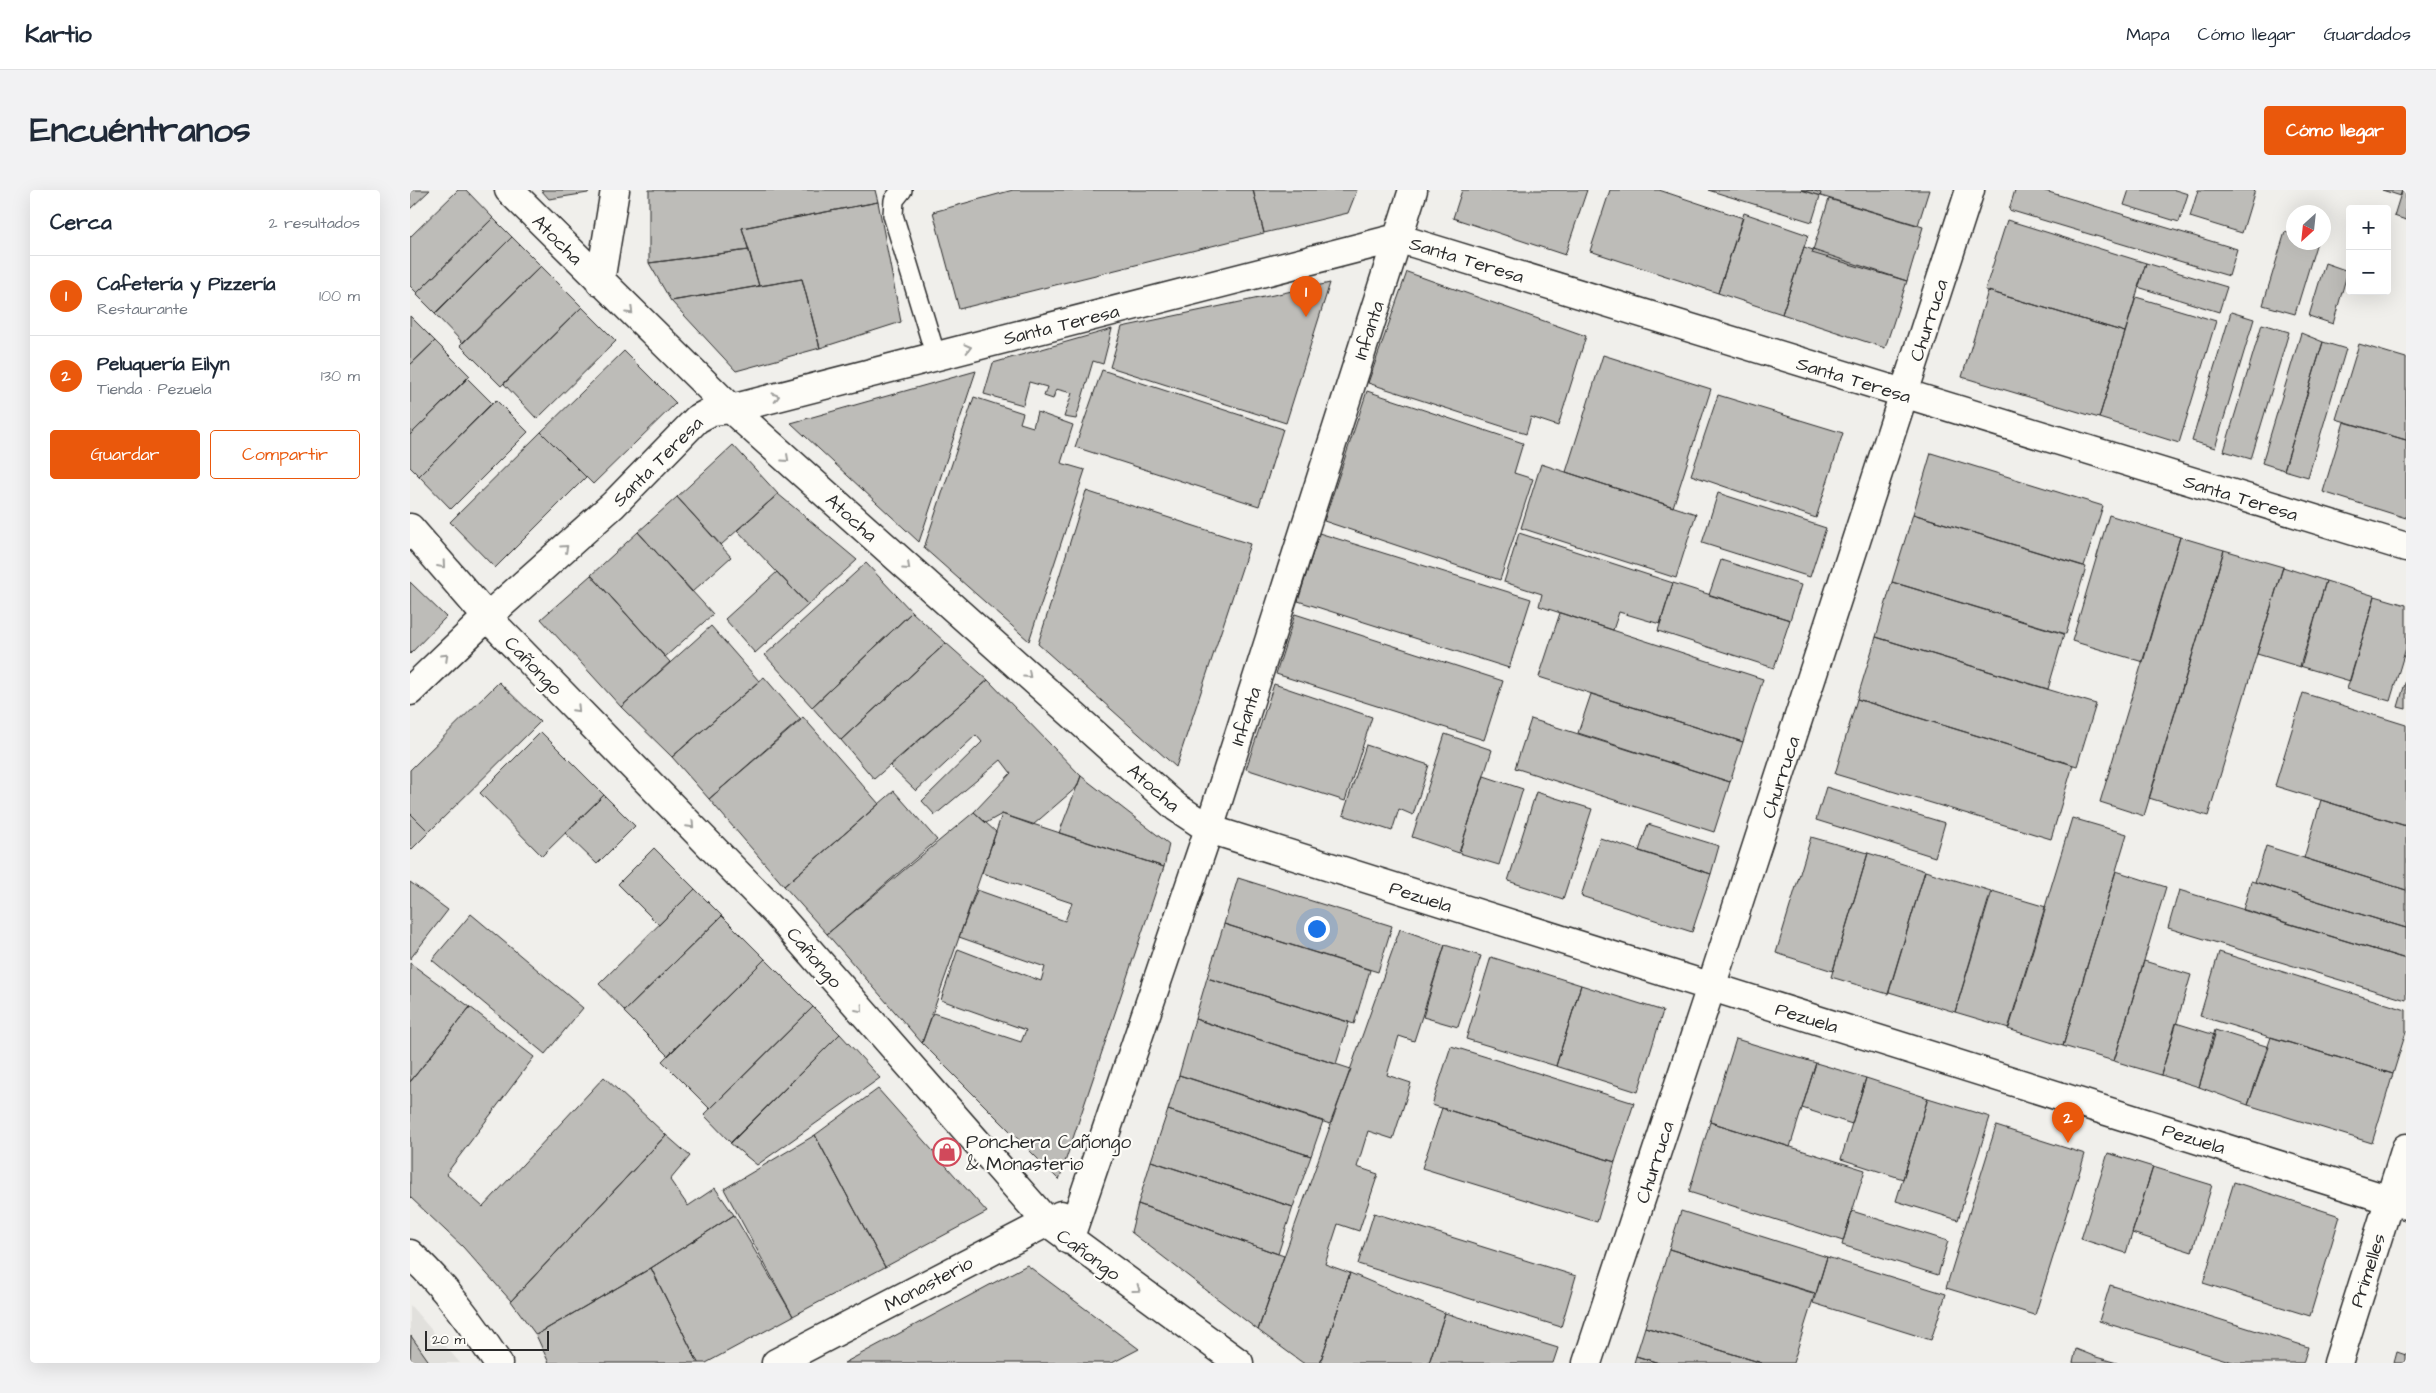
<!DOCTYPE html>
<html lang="es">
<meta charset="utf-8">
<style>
:root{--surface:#fff;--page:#f2f2f3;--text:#1f2937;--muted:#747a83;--line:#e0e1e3;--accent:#ea580c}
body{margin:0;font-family:"Architects Daughter",sans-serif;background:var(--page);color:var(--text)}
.controls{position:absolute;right:15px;top:15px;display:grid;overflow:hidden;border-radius:5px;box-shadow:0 5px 20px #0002}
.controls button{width:45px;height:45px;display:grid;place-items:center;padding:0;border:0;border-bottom:1px solid var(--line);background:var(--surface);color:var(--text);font:25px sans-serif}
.compass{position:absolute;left:1876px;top:15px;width:45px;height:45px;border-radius:50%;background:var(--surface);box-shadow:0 5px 20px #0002;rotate:207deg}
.scale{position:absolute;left:15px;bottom:12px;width:124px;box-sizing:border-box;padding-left:5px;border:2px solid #2b2b2b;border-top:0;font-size:14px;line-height:18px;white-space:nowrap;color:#2b2b2b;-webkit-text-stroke:4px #fdfcf7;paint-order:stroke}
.you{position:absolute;left:906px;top:738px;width:18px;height:18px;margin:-12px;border:4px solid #fff;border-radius:50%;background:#1a73e8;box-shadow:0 0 0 8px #1a73e833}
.badge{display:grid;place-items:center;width:32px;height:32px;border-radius:50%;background:var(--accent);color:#fff;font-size:16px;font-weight:700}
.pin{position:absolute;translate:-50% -41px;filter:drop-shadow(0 1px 2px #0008)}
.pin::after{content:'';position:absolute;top:26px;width:18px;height:15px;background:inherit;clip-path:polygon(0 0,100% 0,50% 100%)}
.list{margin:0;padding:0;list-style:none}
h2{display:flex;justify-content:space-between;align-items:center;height:65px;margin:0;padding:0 20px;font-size:21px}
h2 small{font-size:16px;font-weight:400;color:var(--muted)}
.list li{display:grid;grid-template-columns:32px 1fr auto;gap:15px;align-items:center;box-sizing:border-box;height:80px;padding:0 20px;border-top:1px solid var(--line)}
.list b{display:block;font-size:19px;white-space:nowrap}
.list p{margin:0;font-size:16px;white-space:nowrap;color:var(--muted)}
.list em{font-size:16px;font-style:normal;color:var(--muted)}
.actions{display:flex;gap:10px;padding:15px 20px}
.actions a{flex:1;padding:11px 0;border:1px solid var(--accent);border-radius:5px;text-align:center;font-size:18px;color:var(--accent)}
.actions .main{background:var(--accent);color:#fff}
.map{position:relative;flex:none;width:1996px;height:1173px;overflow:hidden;border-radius:5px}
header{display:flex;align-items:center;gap:30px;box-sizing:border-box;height:70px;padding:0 25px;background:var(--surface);border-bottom:1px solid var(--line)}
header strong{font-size:24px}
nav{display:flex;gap:28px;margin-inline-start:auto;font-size:18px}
.intro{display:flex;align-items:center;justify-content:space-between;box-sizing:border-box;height:120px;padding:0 30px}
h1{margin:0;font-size:35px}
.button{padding:12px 22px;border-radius:5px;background:var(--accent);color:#fff;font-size:18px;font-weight:700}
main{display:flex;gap:30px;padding:0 30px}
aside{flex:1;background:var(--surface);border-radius:5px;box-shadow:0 5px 20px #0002}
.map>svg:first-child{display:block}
.built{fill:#e1e0dc}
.building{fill:#bdbcb8;stroke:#2b2b2b}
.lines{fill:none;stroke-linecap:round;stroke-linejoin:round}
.lane-casing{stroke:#2b2b2b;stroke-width:22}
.street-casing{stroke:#2b2b2b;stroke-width:31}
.secondary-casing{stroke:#2b2b2b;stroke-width:31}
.primary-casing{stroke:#2b2b2b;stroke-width:31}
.lane{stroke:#fdfcf7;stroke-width:19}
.street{stroke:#fdfcf7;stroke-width:28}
.secondary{stroke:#fdfcf7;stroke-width:28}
.primary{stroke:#fdfcf7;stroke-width:28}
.oneway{stroke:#9e9e9b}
.labels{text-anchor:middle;stroke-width:4.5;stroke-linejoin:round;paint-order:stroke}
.street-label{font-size:19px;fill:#2b2b2b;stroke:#fdfcf7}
.poi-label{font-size:19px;fill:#2b2b2b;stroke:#fdfcf7;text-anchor:start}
</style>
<header>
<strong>Kartio</strong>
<nav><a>Mapa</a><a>Cómo llegar</a><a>Guardados</a></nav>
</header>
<div class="intro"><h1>Encuéntranos</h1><a class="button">Cómo llegar</a></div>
<main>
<aside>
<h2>Cerca<small>2 resultados</small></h2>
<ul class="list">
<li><span class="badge">1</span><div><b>Cafetería y Pizzería</b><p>Restaurante</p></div><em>100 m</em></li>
<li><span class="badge">2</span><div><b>Peluquería Eilyn</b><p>Tienda · Pezuela</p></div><em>130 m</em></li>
</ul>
<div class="actions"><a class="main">Guardar</a><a>Compartir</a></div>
</aside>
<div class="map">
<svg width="1996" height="1173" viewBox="0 0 1996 1173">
<rect width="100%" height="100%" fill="#f0efeb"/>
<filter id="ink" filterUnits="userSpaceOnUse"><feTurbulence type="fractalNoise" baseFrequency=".02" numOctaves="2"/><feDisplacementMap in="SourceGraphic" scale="10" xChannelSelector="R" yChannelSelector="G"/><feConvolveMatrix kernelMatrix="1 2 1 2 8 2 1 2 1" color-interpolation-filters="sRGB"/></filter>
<g filter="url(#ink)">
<path class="built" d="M 0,1115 L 50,1173 L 0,1173 Z"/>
<path class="building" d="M 0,0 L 20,0 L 0,19 Z
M 48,0 L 56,0 L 83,28 L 7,103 L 0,96 L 0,47 Z
M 131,0 L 179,0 L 178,3 L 139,9 Z
M 239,0 L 465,0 L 468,12 L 332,38 L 339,60 L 239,73 Z
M 603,0 L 843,0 L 854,43 L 549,119 L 523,22 Z
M 843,0 L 947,0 L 938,23 L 854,43 Z
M 1052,0 L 1177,0 L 1155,65 L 1043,28 Z
M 1200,0 L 1249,0 L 1333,28 L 1308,103 L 1180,61 Z
M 1298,0 L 1401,0 L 1411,3 L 1402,32 Z
M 1391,0 L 1519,0 L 1508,35 Z
M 1605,0 L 1632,0 L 1827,59 L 1819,86 L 1599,20 Z
M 1719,0 L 1765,0 L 1778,4 L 1769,32 L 1714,15 Z
M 1788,0 L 1845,0 L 1832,43 L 1780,27 Z
M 1972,0 L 1992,0 L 1991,6 Z
M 1992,0 L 1996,0 L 1996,30 L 1984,26 Z
M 1419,9 L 1513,37 L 1497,91 L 1402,63 Z
M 468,12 L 491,132 L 410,158 L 392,89 L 349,96 L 332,38 Z
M 1334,23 L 1398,45 L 1372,124 L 1308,103 Z
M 83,28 L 102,47 L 25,123 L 6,104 Z
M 1597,30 L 1736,73 L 1715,142 L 1575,100 Z
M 1875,42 L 1884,44 L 1884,52 L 1907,52 L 1885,124 L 1853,115 Z
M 102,47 L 131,76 L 53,153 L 25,124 Z
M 1394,57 L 1497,91 L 1475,158 L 1372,124 Z
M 339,60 L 349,96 L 261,111 L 239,73 Z
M 1736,73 L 1817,97 L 1809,122 L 1728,97 Z
M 1915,73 L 1938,81 L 1923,134 L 1899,126 Z
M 131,76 L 172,117 L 91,196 L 50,155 Z
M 997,82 L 1176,146 L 1148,236 L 1121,227 L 1116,244 L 958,193 Z
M 392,89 L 410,158 L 326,181 L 261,111 Z
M 920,93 L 876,233 L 700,177 L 712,137 Z
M 1578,101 L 1715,142 L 1689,228 L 1552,187 Z
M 1726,107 L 1806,131 L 1769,253 L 1689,228 Z
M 172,117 L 206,151 L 127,229 L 94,194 Z
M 1821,122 L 1844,129 L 1805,258 L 1782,251 Z
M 0,126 L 25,151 L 0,175 Z
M 1852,134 L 1879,142 L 1841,269 L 1814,261 Z
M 702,139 L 693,174 L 683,171 L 666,229 L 654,227 L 662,203 L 646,199 L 643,209 L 634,206 L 637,197 L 619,192 L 613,215 L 574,204 L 583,173 Z
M 1891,143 L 1913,152 L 1874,280 L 1852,273 Z
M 25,151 L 60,186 L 0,245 L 0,175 Z
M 1913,152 L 1936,159 L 1898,287 L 1874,280 Z
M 1949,154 L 1996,168 L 1996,250 L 1926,229 Z
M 214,161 L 266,213 L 183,294 L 131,242 Z
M 1193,165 L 1301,199 L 1263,317 L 1156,282 Z
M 692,180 L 873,239 L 849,316 L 665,257 Z
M 566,181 L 509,352 L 381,233 Z
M 57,188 L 82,213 L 9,286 L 0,277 L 0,245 Z
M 957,201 L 1113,253 L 1104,283 L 1123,289 L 1090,390 L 914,331 Z
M 1308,205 L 1433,243 L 1406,328 L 1281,285 Z
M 564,207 L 613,223 L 610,233 L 623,237 L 627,222 L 663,235 L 651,273 L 675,280 L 619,451 L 514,358 Z
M 86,210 L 118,242 L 41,319 L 9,286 Z
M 1934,232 L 1996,250 L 1996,328 L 1913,302 Z
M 131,242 L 176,287 L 85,378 L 40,332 Z
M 323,255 L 368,304 L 311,355 L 267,307 Z
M 1521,263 L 1693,316 L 1674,376 L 1503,324 Z
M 1131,274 L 1286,324 L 1266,388 L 1111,338 Z
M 676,301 L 840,354 L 766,577 L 628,454 Z
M 1308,303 L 1416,338 L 1400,387 L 1292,353 Z
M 368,304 L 447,370 L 398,415 L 327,340 Z
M 267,307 L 321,367 L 282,402 L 228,342 Z
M 1503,324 L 1676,377 L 1656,444 L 1482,392 Z
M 1699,325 L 1770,347 L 1733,472 L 1662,451 Z
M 228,342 L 303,424 L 255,467 L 181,385 Z
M 909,343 L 1121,409 L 1099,478 L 888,411 Z
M 1109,343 L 1263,393 L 1250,434 L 1209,422 L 1203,440 L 1129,416 L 1132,404 L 1094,392 Z
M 1770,347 L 1814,360 L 1734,626 L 1690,612 Z
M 1814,360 L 1873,377 L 1798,626 L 1739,608 Z
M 1311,370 L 1391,395 L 1380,430 L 1299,405 Z
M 456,373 L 502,422 L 402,517 L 355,465 Z
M 1873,377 L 1916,391 L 1891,477 L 1847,464 Z
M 367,382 L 398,415 L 345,463 L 315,429 Z
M 181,385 L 260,472 L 211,517 L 131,429 Z
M 1916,391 L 1965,406 L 1940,491 L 1890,476 Z
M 0,392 L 36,427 L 0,464 Z
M 1482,392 L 1654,444 L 1638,499 L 1466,447 Z
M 1263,393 L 1380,430 L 1364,478 L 1248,441 Z
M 1965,406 L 1996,415 L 1996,458 L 1980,511 L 1937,499 Z
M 502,422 L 536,453 L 431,550 L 402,517 Z
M 1150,423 L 1353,489 L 1333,552 L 1129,487 Z
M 885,424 L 1093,491 L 1074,550 L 866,484 Z
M 301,436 L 349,491 L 262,567 L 211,517 Z
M 1466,447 L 1686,514 L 1667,576 L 1447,509 Z
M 536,453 L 578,490 L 464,589 L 431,550 Z
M 354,487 L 391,530 L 299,609 L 262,567 Z
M 578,490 L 671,586 L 667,597 L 623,635 L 592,624 L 576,633 L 564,622 L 601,583 L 591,570 L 525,625 L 512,611 L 572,552 L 566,545 L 506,601 L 480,576 Z
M 1996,490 L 1996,519 L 1988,517 Z
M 89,492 L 130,532 L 19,642 L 0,623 L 0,580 Z
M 864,494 L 962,527 L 935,611 L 836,579 Z
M 1893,503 L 1996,535 L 1996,636 L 1865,596 Z
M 1181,504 L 1333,552 L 1320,592 L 1168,543 Z
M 1447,509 L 1663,575 L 1641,649 L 1425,584 Z
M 393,527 L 469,614 L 374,696 L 299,609 Z
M 1121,529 L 1320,592 L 1304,642 L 1105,578 Z
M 131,542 L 194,605 L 132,666 L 70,603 Z
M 1035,544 L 1082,560 L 1049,663 L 1002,647 Z
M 956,555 L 1019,575 L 1003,625 L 989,619 L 982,641 L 933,625 Z
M 671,586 L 759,654 L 754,677 L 649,643 Z
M 1074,586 L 1113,599 L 1089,675 L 1049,663 Z
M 1416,597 L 1535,633 L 1525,667 L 1406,630 Z
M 484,601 L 527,650 L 417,744 L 374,696 Z
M 1126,602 L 1182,619 L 1153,709 L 1098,691 Z
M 194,605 L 225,636 L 187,674 L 155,643 Z
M 1911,610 L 1996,636 L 1996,700 L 1894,668 Z
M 564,622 L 586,642 L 512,853 L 417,744 Z
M 0,623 L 19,642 L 0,661 Z
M 592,624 L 754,677 L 649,990 L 512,853 L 523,823 L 611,852 L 616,840 L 531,810 L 548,759 L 631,791 L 635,777 L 549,747 L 567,700 L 655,731 L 662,713 L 572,683 Z
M 1662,628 L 1717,644 L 1653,856 L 1598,839 Z
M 1238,634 L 1309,656 L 1301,684 L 1229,661 Z
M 1401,647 L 1458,663 L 1423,781 L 1366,763 Z
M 1190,648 L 1301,684 L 1282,742 L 1171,706 Z
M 1856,656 L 1996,700 L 1996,738 L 1845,692 Z
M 244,658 L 285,699 L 249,735 L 208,694 Z
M 1458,663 L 1515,681 L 1478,804 L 1421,787 Z
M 1515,681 L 1581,701 L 1545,822 L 1479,802 Z
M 1706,681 L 1756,697 L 1704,871 L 1653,856 Z
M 828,688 L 982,736 L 968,782 L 814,734 Z
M 1841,691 L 1996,738 L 1996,769 L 1833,720 Z
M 0,692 L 38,720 L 0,769 Z
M 285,699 L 312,726 L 215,821 L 189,794 Z
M 1769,700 L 1996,769 L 1996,810 L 1758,738 Z
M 1582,701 L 1636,717 L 1599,838 L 1545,822 Z
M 61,724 L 173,818 L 135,864 L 22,770 Z
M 312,726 L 355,769 L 258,866 L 214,822 Z
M 814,734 L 960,780 L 944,834 L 797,788 Z
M 990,739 L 1035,755 L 1004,851 L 989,846 L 977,885 L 1001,893 L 983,949 L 958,941 L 947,977 L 968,984 L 949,1041 L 928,1034 L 915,1074 L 940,1083 L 910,1173 L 893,1173 L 848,1140 Z
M 1035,755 L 1071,766 L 1048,837 L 1013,827 Z
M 1809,762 L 1996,820 L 1996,842 L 1983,884 L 1790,826 Z
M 1081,767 L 1171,795 L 1146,876 L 1056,849 Z
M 355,769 L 403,817 L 300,919 L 252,871 Z
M 1734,771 L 1781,785 L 1751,885 L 1704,871 Z
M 0,773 L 60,817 L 0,892 Z
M 797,788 L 939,832 L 926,874 L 785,829 Z
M 1171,795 L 1253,821 L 1228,902 L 1146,876 Z
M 60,817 L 124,867 L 36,984 L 73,1017 L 194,887 L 256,945 L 101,1111 L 53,1057 L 0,1007 L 0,892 Z
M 403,817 L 430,844 L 321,953 L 294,925 Z
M 785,829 L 941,879 L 920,934 L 769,885 Z
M 1766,833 L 1805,845 L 1789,897 L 1751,885 Z
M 1805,840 L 1859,857 L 1838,915 L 1789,897 Z
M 430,844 L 470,888 L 347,975 L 320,953 Z
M 1861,847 L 1983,884 L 1962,953 L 1838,915 Z
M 1326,849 L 1406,873 L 1380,957 L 1300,932 Z
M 1041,856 L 1224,913 L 1205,972 L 1022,915 Z
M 1406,873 L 1456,888 L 1442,934 L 1392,918 Z
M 769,885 L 913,931 L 901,966 L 758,920 Z
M 1456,888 L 1518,908 L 1493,989 L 1431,969 Z
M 468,899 L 577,1022 L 475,1077 L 405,945 Z
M 1518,908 L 1580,927 L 1548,1030 L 1486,1011 Z
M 1032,918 L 1205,972 L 1187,1032 L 1012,978 Z
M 758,920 L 901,966 L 883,1017 L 741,971 Z
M 1300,932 L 1455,980 L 1433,1051 L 1279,1002 Z
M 1586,936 L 1675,964 L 1625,1125 L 1536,1098 Z
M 256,945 L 280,966 L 260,990 L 278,1016 L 305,998 L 324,1025 L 241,1078 L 126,1145 L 101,1111 Z
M 405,945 L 475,1077 L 383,1126 L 314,999 Z
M 1698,963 L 1743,977 L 1716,1063 L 1671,1049 Z
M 741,971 L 883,1017 L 868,1064 L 728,1014 Z
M 1743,977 L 1802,995 L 1782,1062 L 1722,1043 Z
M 1824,992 L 1930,1026 L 1900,1126 L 1793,1093 Z
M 728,1014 L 874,1066 L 848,1140 L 721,1042 Z
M 1271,1021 L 1417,1067 L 1406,1104 L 1259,1059 Z
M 1442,1021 L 1538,1051 L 1528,1085 L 1432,1055 Z
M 964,1023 L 1166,1086 L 1151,1137 L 948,1074 Z
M 324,1025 L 383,1126 L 296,1173 L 288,1173 L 241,1078 Z
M 1259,1059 L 1405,1103 L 1383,1173 L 1352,1173 L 1235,1137 Z
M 1417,1067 L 1536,1104 L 1521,1150 L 1403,1113 Z
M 617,1075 L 729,1159 L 702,1173 L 434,1173 Z
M 241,1078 L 288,1173 L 139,1173 L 126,1145 Z
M 940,1083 L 1035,1123 L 1019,1173 L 910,1173 Z
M 1700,1095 L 1898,1157 L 1893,1173 L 1826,1173 L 1689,1131 Z
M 1035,1123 L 1148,1158 L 1143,1173 L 1019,1173 Z
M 1235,1137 L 1352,1173 L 1249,1173 L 1226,1166 Z
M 1,1146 L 20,1173 L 0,1173 Z
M 1666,1159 L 1686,1167 L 1707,1173 L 1663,1173 Z
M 1987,1162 L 1996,1165 L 1996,1173 L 1984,1173 Z
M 1226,1166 L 1249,1173 L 1224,1173 Z"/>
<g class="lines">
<g class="lane-casing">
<path id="lane" d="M 492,0 L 484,10 L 483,25 L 526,167"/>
</g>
<g class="street-casing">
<path id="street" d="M 99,0 L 321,219 L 766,617 L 799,639 L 1996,1015
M 190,92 L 205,0
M 0,338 L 77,427 L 367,724 L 636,1031 L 829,1173
M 0,501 L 77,427 L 203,315 L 287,229 L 302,221 L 321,219 L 987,48 L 1996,357
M 659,1050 L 799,639 L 1003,0
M 366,1173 L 651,1025
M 1177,1173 L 1301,797 L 1560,0"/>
</g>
<g class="secondary-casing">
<path id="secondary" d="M 1928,1173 L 1996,958"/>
</g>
<g class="primary-casing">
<path id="primary" d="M 0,1064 C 34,1095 62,1134 88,1173"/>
</g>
<use href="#lane" class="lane"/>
<use href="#street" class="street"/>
<use href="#secondary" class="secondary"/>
<use href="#primary" class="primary"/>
</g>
<defs><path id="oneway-chevron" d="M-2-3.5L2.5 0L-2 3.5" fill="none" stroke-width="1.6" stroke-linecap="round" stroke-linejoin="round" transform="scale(1.25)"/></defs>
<g class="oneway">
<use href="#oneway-chevron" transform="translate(220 121) rotate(44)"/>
<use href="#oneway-chevron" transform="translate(558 158) rotate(-14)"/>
<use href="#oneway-chevron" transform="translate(366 207) rotate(-14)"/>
<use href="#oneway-chevron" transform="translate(376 269) rotate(42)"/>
<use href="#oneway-chevron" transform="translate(155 358) rotate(-42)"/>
<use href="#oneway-chevron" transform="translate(32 375) rotate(49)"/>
<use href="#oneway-chevron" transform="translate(497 377) rotate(42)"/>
<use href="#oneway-chevron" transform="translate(35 467) rotate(-44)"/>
<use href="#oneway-chevron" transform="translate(618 485) rotate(42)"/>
<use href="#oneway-chevron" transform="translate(167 519) rotate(46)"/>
<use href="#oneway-chevron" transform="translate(281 635) rotate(46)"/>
<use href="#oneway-chevron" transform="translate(450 819) rotate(49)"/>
<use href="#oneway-chevron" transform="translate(727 1099) rotate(36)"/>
</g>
</g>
<defs>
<g id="shop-ring" transform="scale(1.4375)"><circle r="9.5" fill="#fdfcf7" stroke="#d1495b" stroke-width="1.5"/><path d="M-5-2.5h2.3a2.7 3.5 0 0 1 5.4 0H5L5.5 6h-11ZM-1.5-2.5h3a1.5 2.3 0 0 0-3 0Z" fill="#d1495b"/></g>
</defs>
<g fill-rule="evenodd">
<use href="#shop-ring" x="537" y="962"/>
</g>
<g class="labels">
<g class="street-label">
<text transform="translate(148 49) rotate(45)" y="7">Atocha</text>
<text transform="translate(1057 69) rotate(17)" y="7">Santa Teresa</text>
<text transform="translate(1518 130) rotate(-72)" y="7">Churruca</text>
<text transform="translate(651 134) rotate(-14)" y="7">Santa Teresa</text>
<text transform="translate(958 140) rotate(-72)" y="7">Infanta</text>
<text transform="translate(1444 189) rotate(17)" y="7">Santa Teresa</text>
<text transform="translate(247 271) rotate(-45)" y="7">Santa Teresa</text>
<text transform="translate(1831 307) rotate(17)" y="7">Santa Teresa</text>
<text transform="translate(442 327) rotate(42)" y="7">Atocha</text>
<text transform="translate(124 475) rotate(46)" y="7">Cañongo</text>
<text transform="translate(835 526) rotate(-72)" y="7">Infanta</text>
<text transform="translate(1370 587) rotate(-72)" y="7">Churruca</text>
<text transform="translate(744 597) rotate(41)" y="7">Atocha</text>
<text transform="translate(1011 706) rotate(18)" y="7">Pezuela</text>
<text transform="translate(405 767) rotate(49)" y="7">Cañongo</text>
<text transform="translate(1397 827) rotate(17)" y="7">Pezuela</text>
<text transform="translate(1784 948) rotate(17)" y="7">Pezuela</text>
<text transform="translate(1244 972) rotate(-72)" y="7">Churruca</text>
<text transform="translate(679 1064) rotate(36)" y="7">Cañongo</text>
<text transform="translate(1957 1080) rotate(-72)" y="7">Primelles</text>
<text transform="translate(518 1093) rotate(-28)" y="7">Monasterio</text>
</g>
<g class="poi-label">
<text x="556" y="958">Ponchera Cañongo<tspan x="556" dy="22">&amp; Monasterio</tspan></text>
</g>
</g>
</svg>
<div class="controls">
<button>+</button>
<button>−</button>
</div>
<svg class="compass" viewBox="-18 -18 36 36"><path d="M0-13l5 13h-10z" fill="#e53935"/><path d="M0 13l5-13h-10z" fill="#747a83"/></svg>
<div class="scale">20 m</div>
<div class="you"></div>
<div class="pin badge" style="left:896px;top:127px">1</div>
<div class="pin badge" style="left:1658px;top:953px">2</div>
</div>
</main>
